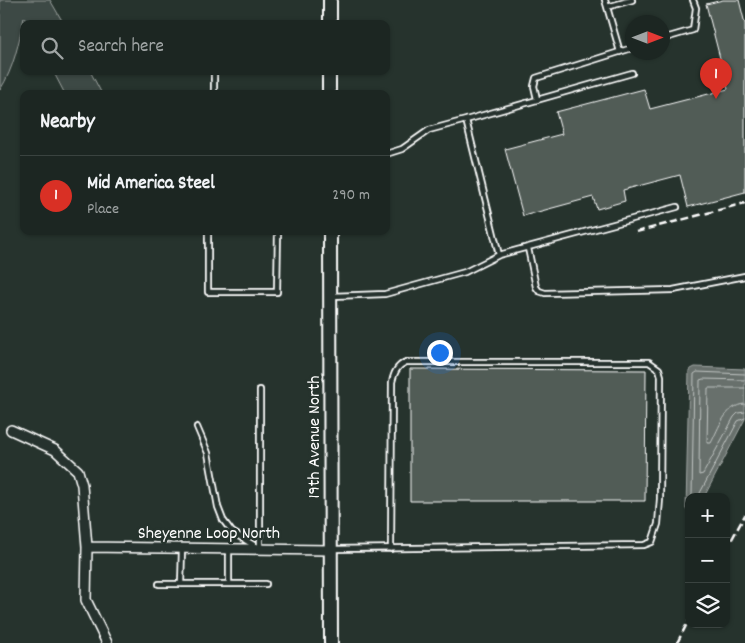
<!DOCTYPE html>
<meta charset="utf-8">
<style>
:root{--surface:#1c2622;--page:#252e2a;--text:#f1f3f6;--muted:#a0a5a5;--line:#3a4340;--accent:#d93025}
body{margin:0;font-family:Dekko,sans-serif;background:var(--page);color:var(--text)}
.controls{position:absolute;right:15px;bottom:15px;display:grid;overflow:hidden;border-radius:10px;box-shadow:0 1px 4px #0004}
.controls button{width:45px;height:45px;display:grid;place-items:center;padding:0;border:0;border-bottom:1px solid var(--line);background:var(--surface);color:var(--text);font:25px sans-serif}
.compass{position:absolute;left:625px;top:15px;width:45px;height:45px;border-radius:50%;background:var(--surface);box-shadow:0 1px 4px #0004;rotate:90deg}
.you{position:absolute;left:439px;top:352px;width:18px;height:18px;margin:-12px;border:4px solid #fff;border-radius:50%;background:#1a73e8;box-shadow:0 0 0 8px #1a73e833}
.badge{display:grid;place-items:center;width:32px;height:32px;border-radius:50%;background:var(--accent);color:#fff;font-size:16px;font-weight:700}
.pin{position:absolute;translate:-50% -41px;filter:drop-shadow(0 1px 2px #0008)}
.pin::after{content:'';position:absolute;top:26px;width:18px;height:15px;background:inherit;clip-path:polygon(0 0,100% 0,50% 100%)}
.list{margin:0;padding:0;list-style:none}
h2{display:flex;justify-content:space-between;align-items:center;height:65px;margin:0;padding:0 20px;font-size:21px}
h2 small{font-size:16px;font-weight:400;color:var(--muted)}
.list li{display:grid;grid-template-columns:32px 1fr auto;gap:15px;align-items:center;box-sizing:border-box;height:80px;padding:0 20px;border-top:1px solid var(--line)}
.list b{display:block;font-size:19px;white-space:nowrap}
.list p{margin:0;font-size:16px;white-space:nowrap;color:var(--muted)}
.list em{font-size:16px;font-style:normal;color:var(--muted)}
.icon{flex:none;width:28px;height:28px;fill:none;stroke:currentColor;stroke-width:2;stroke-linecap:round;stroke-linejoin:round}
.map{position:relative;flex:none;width:745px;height:643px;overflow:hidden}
.search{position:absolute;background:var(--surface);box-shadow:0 1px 4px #0004;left:20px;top:20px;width:370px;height:55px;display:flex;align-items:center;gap:12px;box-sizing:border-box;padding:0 18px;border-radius:10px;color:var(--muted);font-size:19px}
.panel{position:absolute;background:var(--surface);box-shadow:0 1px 4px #0004;left:20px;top:90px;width:370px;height:145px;border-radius:10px}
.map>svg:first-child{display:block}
.green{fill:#3e4944;stroke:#9ea4a2}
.water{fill:#67706c;stroke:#a4a9a7}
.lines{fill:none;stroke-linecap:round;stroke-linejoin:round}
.shore{stroke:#c2c6c4;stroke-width:1}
.building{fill:#515c57;stroke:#fff}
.lane-casing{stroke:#fff;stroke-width:8}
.street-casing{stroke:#fff;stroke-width:12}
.secondary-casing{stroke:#fff;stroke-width:16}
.lane{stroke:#26332d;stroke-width:4.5}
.street{stroke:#26332d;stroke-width:9}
.secondary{stroke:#26332d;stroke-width:12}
.rail{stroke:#fff;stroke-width:2.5;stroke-dasharray:8 4;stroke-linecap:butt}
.labels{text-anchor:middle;stroke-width:5;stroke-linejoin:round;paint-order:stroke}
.street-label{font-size:18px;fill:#fff;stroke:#26332d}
</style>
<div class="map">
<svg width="745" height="643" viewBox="0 0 745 643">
<rect width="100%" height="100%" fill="#26332d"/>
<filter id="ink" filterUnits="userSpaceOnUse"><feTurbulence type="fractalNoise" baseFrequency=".02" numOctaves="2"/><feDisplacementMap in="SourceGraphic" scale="10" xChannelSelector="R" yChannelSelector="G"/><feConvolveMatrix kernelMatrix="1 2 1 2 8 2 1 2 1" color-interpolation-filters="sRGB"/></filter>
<g filter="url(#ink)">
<path class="green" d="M 0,0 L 50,0 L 64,24 L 28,24 L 24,17 C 19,42 14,68 0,90 Z
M 53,71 L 90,71 L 102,94 L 65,94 Z"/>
<path class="water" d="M 695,367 L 745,369 L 745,419 L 704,497 L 689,497 L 689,513 L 686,509 L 689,370 Z"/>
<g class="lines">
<path class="shore" d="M 745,380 L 703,379 L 700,380 L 699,475 L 703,474 L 734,417 L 738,413 L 745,412
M 745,388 L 708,388 L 707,443 L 711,443 C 719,428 725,405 745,404
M 692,497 L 694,374 L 697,372 L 745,374
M 700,497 L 700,493 L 738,421 L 745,418"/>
</g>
<path class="building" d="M 723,0 L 739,0 L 745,24 L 745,192 L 688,207 L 680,175 L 623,190 L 625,201 L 597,209 L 593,197 L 523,216 L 505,149 L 562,134 L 556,112 L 644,89 L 650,109 L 728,89 L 706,4 Z
M 410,369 L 646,370 L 645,501 L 410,501 Z"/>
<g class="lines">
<g class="lane-casing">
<path id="lane" d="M 605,0 L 620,52
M 607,7 L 632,0
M 662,39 L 693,30 L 696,8 L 693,0
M 214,71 L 214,94
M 537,99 L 534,86 L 536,78 L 632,48
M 466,120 L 632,73
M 208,231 L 208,292 L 277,292 L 278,231
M 528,248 L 536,287 L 539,291 L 545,293 L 673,290 L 745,276
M 499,255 L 677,207
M 332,296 L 385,294 L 465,272 L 499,255 L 466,120 L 429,130 L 402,149 L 386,154
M 260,390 L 260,549
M 197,427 L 208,453 L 218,507 L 223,520 L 232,532 L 257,547
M 182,549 L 181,584 L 229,584 L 229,549
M 332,549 L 644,545 L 652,542 L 658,524 L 660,499 L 661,376 L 659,369 L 649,362 L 406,362 C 397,366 394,373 392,382 L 391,549
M 159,584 L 181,584
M 229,584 L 266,584"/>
</g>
<g class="street-casing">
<path id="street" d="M 11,430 L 55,450 L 78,471 L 82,485 L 87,547 L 86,600 L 107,643
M 87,547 L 331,550"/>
</g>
<g class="secondary-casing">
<path id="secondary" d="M 330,24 L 330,0
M 329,94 L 329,71
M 330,231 L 331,643"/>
</g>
<use href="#lane" class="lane"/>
<use href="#street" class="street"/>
<use href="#secondary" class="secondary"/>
<path class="rail" d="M 636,232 L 745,203
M 726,550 L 745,515
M 677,643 L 689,620"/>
</g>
</g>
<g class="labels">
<g class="street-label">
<text transform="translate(313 437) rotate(-90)" y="6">19th Avenue North</text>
<text x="209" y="538">Sheyenne Loop North</text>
</g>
</g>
</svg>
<div class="controls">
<button>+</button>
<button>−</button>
<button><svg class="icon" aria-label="layers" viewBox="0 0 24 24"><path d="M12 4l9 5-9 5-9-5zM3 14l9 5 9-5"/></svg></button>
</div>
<svg class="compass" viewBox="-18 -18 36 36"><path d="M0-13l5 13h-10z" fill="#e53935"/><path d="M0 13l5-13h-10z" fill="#a0a5a5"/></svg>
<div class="you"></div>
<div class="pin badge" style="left:716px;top:99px">1</div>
<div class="search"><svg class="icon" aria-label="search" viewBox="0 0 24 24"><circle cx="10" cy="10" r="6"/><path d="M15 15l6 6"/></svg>Search here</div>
<section class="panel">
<h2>Nearby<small></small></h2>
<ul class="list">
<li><span class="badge">1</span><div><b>Mid America Steel</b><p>Place</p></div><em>290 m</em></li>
</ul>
</section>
</div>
